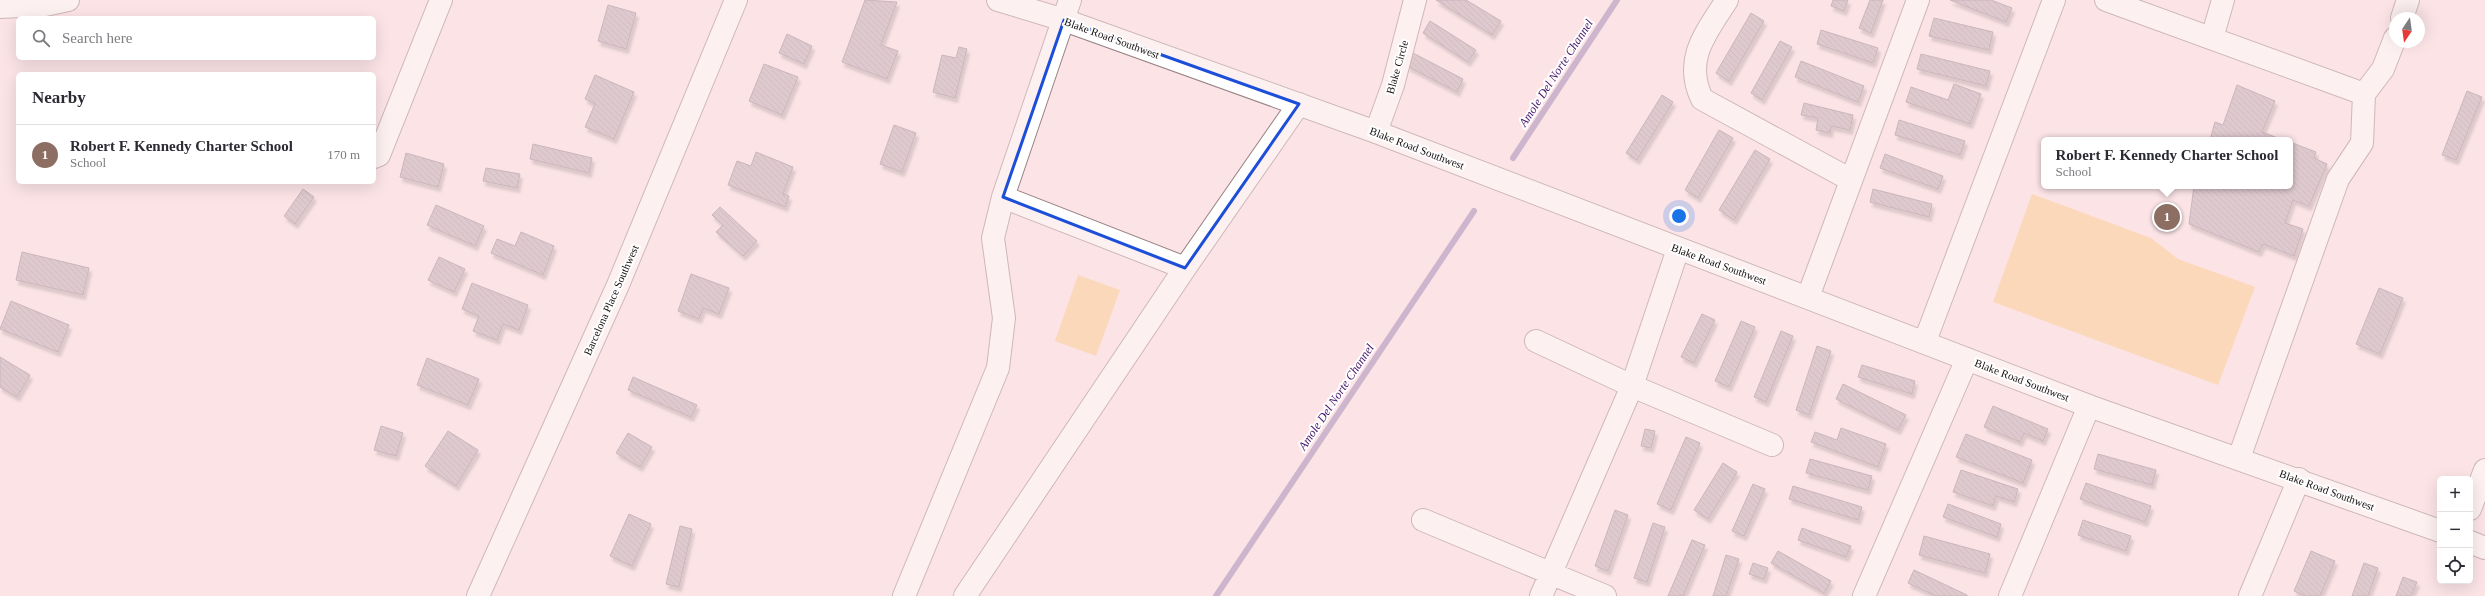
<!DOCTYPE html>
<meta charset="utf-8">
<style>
:root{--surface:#fff;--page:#f2f2f3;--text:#2b2b33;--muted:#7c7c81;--line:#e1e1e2;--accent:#357a87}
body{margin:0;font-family:"Times New Roman",serif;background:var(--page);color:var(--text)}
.controls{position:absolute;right:12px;bottom:12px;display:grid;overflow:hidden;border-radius:6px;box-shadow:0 4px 16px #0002}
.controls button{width:36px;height:36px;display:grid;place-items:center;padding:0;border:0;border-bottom:1px solid var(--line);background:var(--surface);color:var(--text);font:20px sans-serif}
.compass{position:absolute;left:2389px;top:12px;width:36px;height:36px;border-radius:50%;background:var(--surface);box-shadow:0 4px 16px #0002;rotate:193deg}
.you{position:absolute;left:1679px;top:216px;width:14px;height:14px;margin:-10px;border:3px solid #fff;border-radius:50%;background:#1a73e8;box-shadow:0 0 0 6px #1a73e833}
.badge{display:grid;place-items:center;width:26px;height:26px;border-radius:50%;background:var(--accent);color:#fff;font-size:13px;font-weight:700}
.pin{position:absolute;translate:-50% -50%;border:2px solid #fff;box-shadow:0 1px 4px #0006}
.popup{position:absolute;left:2041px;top:137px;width:252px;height:52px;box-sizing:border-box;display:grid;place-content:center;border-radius:6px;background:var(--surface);filter:drop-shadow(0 1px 3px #0005);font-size:13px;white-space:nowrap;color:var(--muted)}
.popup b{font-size:15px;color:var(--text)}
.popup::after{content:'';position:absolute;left:50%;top:100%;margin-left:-8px;border:8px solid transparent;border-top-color:var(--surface)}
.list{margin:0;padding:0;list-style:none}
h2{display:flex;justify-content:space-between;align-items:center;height:52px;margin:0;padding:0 16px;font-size:17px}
h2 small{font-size:13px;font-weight:400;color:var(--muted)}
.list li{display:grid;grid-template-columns:26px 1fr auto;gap:12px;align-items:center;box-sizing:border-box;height:60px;padding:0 16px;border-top:1px solid var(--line)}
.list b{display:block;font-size:15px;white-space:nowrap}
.list p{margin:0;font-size:13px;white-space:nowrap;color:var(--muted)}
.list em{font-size:13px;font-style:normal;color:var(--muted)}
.icon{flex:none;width:22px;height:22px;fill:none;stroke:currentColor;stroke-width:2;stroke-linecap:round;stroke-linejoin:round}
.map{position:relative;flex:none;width:2485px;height:596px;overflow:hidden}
.search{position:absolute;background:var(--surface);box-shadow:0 4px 16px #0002;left:16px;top:16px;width:360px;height:44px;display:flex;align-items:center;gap:10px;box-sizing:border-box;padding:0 14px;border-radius:6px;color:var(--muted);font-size:15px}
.panel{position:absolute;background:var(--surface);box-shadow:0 4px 16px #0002;left:16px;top:72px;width:360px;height:112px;border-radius:6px}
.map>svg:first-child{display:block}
.garden{fill:#fcc988}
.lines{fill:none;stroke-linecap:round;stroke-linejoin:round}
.stream{stroke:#987db1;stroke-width:6}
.building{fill:url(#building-back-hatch);stroke:#8f7e89;filter:url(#shadow)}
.minor-casing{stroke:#978284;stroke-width:24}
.major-casing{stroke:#978284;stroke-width:24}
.minor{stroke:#fff;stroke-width:22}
.major{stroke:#fff;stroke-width:22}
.marked{fill:none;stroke:#1d4ed8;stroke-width:3;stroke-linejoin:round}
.labels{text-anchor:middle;stroke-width:4;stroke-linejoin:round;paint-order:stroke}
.street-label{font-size:11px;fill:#140d0e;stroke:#fff}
.water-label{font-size:12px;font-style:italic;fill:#47156b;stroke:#fff}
</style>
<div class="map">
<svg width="2485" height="596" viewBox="0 0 2485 596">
<defs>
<pattern id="building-back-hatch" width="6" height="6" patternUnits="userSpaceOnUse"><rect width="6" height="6" fill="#baa8b4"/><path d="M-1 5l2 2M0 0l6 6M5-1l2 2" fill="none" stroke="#9f8f9a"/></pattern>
<filter id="shadow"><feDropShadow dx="2.5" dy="4.5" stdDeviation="1" flood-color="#0004"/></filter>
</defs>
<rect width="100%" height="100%" fill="#fbe3e6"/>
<path class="garden" d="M 2032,194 L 2151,238 L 2178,259 L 2255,287 L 2218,385 L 1993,302 Z
M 1078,275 L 1120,290 L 1096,356 L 1055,341 Z"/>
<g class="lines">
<path class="stream" d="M 1513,158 L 1617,0
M 1216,596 L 1474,211"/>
</g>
<path class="building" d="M 865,0 L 897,2 L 881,45 L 898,51 L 887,79 L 842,62 Z
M 1436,0 L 1466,0 L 1501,21 L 1492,35 Z
M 1833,0 L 1848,0 L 1844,11 L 1831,6 Z
M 1870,0 L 1883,0 L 1871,33 L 1859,28 Z
M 1950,0 L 1991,0 L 2012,8 L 2006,22 Z
M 608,5 L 636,13 L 626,49 L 598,41 Z
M 1751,13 L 1764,21 L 1729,81 L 1716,73 Z
M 1934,18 L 1993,32 L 1989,50 L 1929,36 Z
M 1430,21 L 1476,50 L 1468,62 L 1423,33 Z
M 1821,30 L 1878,48 L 1873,63 L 1817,44 Z
M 787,34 L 812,46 L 804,64 L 779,53 Z
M 1780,41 L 1792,47 L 1762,100 L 1751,93 Z
M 959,47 L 967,49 L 955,98 L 933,92 L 942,55 L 956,58 Z
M 1413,53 L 1463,79 L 1457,92 L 1407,66 Z
M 1921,54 L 1990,71 L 1986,86 L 1917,69 Z
M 1801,61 L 1864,86 L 1858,102 L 1795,77 Z
M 764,64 L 798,77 L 782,115 L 749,101 Z
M 595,75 L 634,92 L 614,139 L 585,127 L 595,104 L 585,99 Z
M 1954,84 L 1981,94 L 1970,124 L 1906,102 L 1911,87 L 1948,100 Z
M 2237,85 L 2275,101 L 2262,132 L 2283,140 L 2210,140 L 2215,122 L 2223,125 Z
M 2467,91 L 2482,97 L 2456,160 L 2442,155 Z
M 1662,95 L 1673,102 L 1637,160 L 1626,153 Z
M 1804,103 L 1853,115 L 1850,130 L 1831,126 L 1830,133 L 1816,130 L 1818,118 L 1801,115 Z
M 1899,120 L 1965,141 L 1960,155 L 1895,135 Z
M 894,125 L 916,133 L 902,172 L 880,164 Z
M 1719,130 L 1733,138 L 1698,198 L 1685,190 Z
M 2290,142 L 2316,152 L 2314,158 L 2327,164 L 2309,206 L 2293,200 L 2285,223 L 2303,229 L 2294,256 L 2263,244 L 2259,252 L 2189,224 L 2194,186 L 2290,186 Z
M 533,144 L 592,158 L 589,173 L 530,159 Z
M 1755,150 L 1770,159 L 1734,220 L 1719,210 Z
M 756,152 L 793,167 L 783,194 L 789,196 L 785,207 L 728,185 L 737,161 L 751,166 Z
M 406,153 L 444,164 L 438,187 L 400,177 Z
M 1885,154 L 1943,176 L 1938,189 L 1880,168 Z
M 486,168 L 520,174 L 517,188 L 483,181 Z
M 303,189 L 314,197 L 295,224 L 284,216 Z
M 1873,189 L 1932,204 L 1929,217 L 1870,202 Z
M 436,205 L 484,226 L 475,246 L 427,225 Z
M 720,207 L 757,241 L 743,256 L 716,232 L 723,225 L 712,215 Z
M 521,232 L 554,246 L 543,275 L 491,253 L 497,239 L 515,246 Z
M 22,252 L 89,268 L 83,295 L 16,280 Z
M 439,257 L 465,269 L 454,292 L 428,280 Z
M 691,274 L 729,288 L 719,314 L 703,308 L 699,319 L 678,311 Z
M 472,283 L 528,305 L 519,330 L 503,324 L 497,340 L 473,331 L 479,316 L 462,309 Z
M 2379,288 L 2403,298 L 2380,354 L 2356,344 Z
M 11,301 L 69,325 L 58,352 L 0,329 Z
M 1702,314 L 1715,320 L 1694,363 L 1681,357 Z
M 1741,321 L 1755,327 L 1729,387 L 1715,381 Z
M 1781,331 L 1793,336 L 1766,402 L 1754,397 Z
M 1817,346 L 1831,351 L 1809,415 L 1796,410 Z
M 0,357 L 30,375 L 17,397 L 0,387 Z
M 427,358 L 479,379 L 468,405 L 417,385 Z
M 1862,365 L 1915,381 L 1912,394 L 1858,377 Z
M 633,377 L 697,405 L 691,417 L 628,390 Z
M 1843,384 L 1906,415 L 1898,430 L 1836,399 Z
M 1993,406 L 2048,429 L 2043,441 L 2024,433 L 2020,442 L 1984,427 Z
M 381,426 L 403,433 L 396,456 L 374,450 Z
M 1841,428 L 1886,444 L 1878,467 L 1811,442 L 1815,432 L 1837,440 Z
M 1645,429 L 1655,431 L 1651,448 L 1641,446 Z
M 448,431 L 478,450 L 456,486 L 425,466 Z
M 628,433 L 652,447 L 640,467 L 616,453 Z
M 1966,434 L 2032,460 L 2023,483 L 1956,457 Z
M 1686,437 L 1700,443 L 1671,510 L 1657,504 Z
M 2098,454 L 2156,470 L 2152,485 L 2094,469 Z
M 1810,459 L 1872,476 L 1868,490 L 1806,473 Z
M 1723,463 L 1737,472 L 1708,519 L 1694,510 Z
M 1961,470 L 2018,489 L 2014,502 L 1996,496 L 1993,506 L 1953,492 Z
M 2086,483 L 2151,506 L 2145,522 L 2080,499 Z
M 1753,484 L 1765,489 L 1744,536 L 1732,531 Z
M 1793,486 L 1862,507 L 1858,520 L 1789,499 Z
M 1948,504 L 2001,524 L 1997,537 L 1943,517 Z
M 1615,510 L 1628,515 L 1608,571 L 1595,566 Z
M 629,514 L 651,524 L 632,566 L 610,556 Z
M 2083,520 L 2131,536 L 2126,551 L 2078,535 Z
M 1653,523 L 1665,527 L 1647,582 L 1634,578 Z
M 680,526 L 692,529 L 679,587 L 666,584 Z
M 1802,528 L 1851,546 L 1846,557 L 1798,540 Z
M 1924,536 L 1990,554 L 1985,573 L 1919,555 Z
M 1692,540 L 1705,545 L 1683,596 L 1668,596 Z
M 1778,551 L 1831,581 L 1824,593 L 1771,563 Z
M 2311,551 L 2335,561 L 2320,596 L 2305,596 L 2294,591 Z
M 1726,555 L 1739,559 L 1726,596 L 1713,596 Z
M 1753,563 L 1768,568 L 1764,579 L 1749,574 Z
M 2364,563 L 2378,568 L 2368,596 L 2352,596 Z
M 1914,570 L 1967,595 L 1967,596 L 1936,596 L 1908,583 Z
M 2403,577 L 2417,582 L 2411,596 L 2396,596 Z"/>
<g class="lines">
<g class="minor-casing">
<path id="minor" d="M 1727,0 C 1706,33 1683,59 1702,99 L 1851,180
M 2106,0 L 2364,94
M 0,7 L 45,5 L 68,0
M 2402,18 L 2408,0
M 2212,38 L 2223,0
M 1376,132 L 1393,85 L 1415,0
M 374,157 L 379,155 L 441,0
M 1003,197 L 1185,268
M 1808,297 L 1918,0
M 1536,341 L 1632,386 L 1772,445
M 1925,341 L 2054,0
M 2239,458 L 2338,179 L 2362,143 L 2364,94 L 2383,69 L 2395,38
M 2470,509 L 2485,470
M 1423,520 L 1605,596
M 478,596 L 618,285 L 736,0
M 904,596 L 998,368 L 1004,318 L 993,238 L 1003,197 L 1070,0
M 965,596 L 1185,268 L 1299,104
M 1541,596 L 1632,386 L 1678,249
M 1864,596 L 1967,359
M 2010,596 L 2089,406
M 2250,596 L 2299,479"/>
</g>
<g class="major-casing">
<path id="major" d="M 998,0 L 1064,20 L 1376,132 L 2089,406 L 2440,531
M 2470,542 L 2485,548"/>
</g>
<use href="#minor" class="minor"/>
<use href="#major" class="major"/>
</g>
<path d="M0 0H2485V596H0ZM 1064,20 L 1299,104 L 1185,268 L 1003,197 Z" fill="#fbe3e6" fill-opacity=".55" fill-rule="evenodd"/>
<path class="marked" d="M 1064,20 L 1299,104 L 1185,268 L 1003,197 Z"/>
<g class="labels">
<g class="street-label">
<text transform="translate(1112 38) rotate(20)" y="4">Blake Road Southwest</text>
<text transform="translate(1397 67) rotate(-74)" y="4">Blake Circle</text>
<text transform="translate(1417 148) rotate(21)" y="4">Blake Road Southwest</text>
<text transform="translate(1719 264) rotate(20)" y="4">Blake Road Southwest</text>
<text transform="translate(611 300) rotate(-66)" y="4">Barcelona Place Southwest</text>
<text transform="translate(2022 380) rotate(21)" y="4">Blake Road Southwest</text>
<text transform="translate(2327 490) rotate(20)" y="4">Blake Road Southwest</text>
</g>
<g class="water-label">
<text transform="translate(1556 73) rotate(-57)" y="4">Amole Del Norte Channel</text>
<text transform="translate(1336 397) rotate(-56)" y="4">Amole Del Norte Channel</text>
</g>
</g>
</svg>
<div class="controls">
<button>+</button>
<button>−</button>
<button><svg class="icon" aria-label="locate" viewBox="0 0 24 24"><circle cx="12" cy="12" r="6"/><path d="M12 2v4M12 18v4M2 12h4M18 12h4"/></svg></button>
</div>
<svg class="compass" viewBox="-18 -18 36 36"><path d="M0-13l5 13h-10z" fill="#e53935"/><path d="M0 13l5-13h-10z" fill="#7c7c81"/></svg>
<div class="you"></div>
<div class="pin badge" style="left:2167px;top:217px;background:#8d6e63">1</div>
<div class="popup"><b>Robert F. Kennedy Charter School</b>School</div>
<div class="search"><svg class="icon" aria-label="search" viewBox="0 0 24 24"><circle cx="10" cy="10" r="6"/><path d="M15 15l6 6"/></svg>Search here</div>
<section class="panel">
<h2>Nearby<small></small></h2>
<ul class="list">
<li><span class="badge" style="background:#8d6e63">1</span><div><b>Robert F. Kennedy Charter School</b><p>School</p></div><em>170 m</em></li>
</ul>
</section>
</div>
